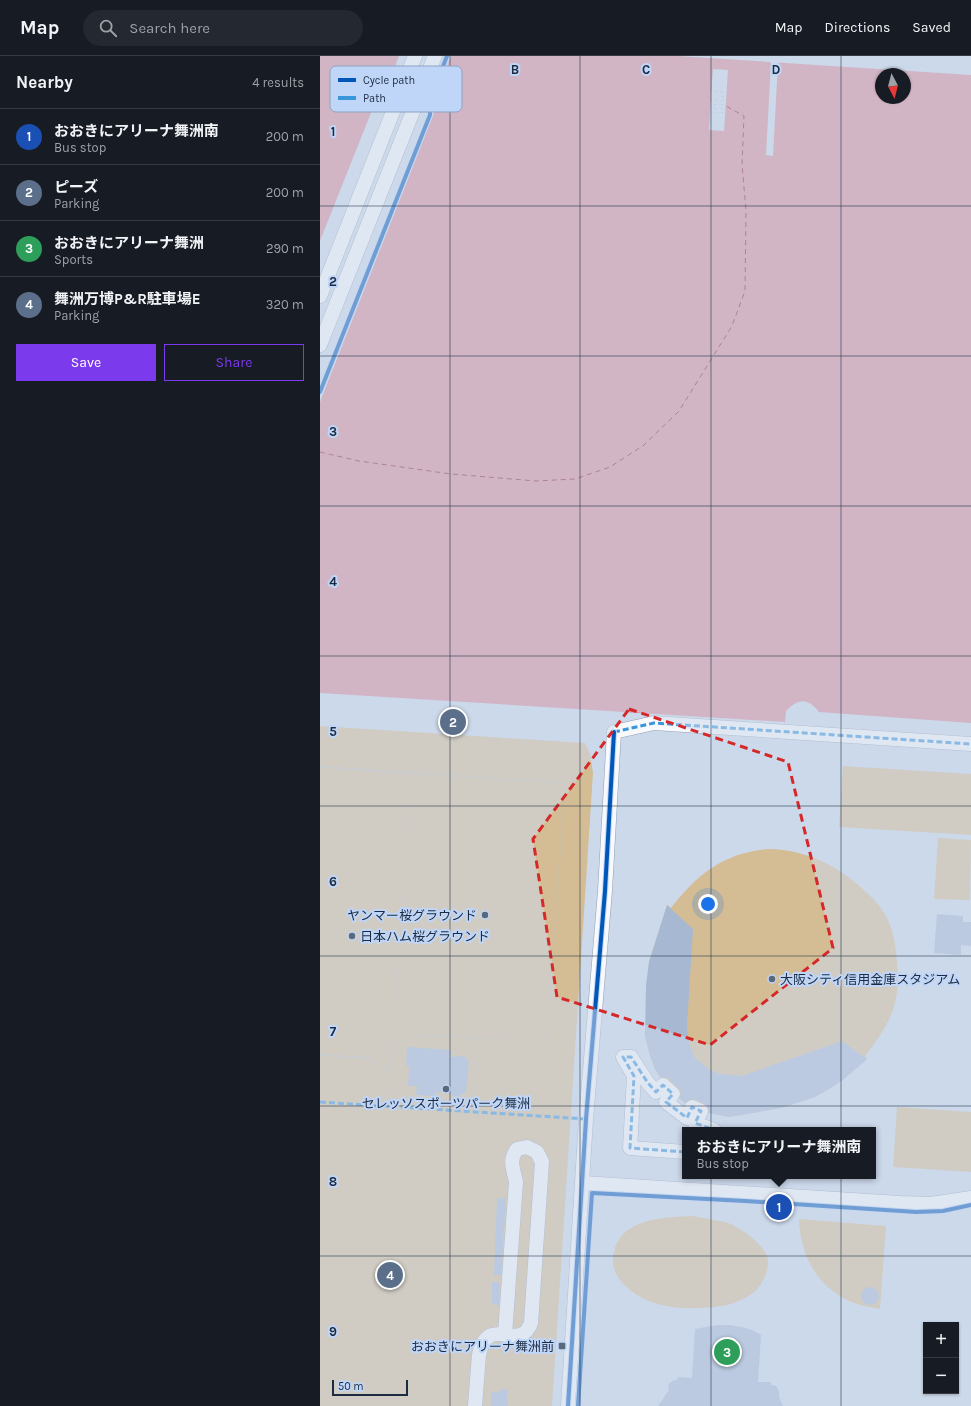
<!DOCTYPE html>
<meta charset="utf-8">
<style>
:root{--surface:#171b24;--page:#242831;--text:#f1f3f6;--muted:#9ea1a6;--line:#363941;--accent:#7c3aed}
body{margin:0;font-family:Karla,"Noto Sans JP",sans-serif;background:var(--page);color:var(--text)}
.controls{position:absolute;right:12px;bottom:12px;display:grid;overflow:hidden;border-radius:0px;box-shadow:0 1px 3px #0004}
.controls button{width:36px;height:36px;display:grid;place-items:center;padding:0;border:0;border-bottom:1px solid var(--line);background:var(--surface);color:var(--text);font:20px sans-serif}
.compass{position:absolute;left:555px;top:12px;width:36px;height:36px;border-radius:50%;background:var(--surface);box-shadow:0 1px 3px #0004;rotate:173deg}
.scale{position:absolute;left:12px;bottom:10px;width:76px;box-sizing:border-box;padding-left:4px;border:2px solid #1c2b41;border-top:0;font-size:11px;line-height:14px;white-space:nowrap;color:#1c2b41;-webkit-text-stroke:3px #bfd6f8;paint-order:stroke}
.you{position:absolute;left:388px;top:848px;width:14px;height:14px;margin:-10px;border:3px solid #fff;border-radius:50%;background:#1a73e8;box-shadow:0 0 0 6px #1a73e833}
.badge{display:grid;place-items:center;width:26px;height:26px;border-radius:50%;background:var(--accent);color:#fff;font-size:13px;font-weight:700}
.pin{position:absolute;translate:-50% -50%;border:2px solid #fff;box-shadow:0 1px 4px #0006}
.popup{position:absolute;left:362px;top:1071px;width:194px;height:52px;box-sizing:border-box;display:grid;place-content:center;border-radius:0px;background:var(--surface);filter:drop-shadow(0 1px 3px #0005);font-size:13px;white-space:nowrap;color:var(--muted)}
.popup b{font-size:15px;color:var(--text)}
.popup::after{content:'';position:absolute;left:50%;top:100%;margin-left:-8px;border:8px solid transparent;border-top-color:var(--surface)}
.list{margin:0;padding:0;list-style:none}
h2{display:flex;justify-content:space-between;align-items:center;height:52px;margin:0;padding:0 16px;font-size:17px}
h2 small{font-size:13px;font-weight:400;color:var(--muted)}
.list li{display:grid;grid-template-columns:26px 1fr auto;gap:12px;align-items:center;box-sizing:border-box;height:56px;padding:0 16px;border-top:1px solid var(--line)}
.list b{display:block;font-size:15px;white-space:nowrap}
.list p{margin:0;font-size:13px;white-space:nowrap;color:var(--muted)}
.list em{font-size:13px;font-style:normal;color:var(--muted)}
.actions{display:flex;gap:8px;padding:12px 16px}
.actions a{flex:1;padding:9px 0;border:1px solid var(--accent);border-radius:0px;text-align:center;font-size:14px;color:var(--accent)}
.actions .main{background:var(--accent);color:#fff}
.icon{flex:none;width:22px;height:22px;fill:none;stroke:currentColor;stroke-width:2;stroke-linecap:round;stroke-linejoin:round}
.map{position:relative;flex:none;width:651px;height:1350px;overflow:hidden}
header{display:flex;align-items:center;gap:24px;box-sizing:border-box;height:56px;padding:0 20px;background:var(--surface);border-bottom:1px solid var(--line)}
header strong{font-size:19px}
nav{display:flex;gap:22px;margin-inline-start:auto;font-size:14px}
.search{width:280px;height:36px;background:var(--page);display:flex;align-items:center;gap:10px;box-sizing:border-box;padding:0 14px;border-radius:22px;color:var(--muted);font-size:15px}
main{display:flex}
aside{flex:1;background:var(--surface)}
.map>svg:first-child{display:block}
.green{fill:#d4bd94}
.water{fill:#d78994;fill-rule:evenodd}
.pier{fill:#ccd9eb}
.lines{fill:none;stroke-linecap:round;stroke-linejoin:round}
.ferry{stroke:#871c2d;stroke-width:1;stroke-dasharray:5 4;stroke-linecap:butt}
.building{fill:#a7b9d2}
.minor-casing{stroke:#939fb1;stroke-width:15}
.path{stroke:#b7bec6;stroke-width:2;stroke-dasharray:1 3;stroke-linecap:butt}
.minor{stroke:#f7f9fc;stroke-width:14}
.path-bridge{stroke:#b7bec6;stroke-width:2;stroke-dasharray:1 3;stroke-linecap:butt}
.quiet{stroke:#3a96da;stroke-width:3;stroke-dasharray:6 3;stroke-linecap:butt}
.cycleway-casing{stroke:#bfd6f8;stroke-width:6}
.cycleway{stroke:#0057b8;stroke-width:4}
.marked{fill:none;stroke:#d62828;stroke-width:3;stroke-dasharray:8 5;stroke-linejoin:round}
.grid{fill:none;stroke:#1c2b41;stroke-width:1;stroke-opacity:0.55}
.poi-dot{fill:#5a687c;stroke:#bfd6f8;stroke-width:1.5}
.labels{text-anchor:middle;stroke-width:4;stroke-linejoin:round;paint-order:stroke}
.poi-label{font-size:13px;fill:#1c2b41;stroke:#bfd6f8;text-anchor:end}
.key{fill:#bfd6f8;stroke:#8ea3c1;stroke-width:1}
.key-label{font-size:11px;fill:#1c2b41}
.grid-label{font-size:13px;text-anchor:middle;font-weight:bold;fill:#1c2b41;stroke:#bfd6f8;stroke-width:4;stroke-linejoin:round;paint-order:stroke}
</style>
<header>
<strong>Map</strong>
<div class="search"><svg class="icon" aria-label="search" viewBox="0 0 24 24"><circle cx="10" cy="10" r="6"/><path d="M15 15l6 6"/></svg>Search here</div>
<nav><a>Map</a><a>Directions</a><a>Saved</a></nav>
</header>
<main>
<aside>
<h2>Nearby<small>4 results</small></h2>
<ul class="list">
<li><span class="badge" style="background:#1a4fb4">1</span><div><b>おおきにアリーナ舞洲南</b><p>Bus stop</p></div><em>200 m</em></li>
<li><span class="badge" style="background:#5c6f8a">2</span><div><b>ピーズ</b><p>Parking</p></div><em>200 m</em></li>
<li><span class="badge" style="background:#2e9e5b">3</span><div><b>おおきにアリーナ舞洲</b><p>Sports</p></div><em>290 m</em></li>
<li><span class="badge" style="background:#5c6f8a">4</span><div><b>舞洲万博P&amp;R駐車場E</b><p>Parking</p></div><em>320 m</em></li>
</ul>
<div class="actions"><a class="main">Save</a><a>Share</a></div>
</aside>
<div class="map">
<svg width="651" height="1350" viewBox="0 0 651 1350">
<rect width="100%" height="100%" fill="#ccd9eb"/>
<path class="green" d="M 0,670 L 265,687 L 270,697 L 273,717 L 232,1350 L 0,1350 Z
M 523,710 L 651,718 L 651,779 L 519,771 Z
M 618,782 L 651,784 L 650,844 L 614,843 Z
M 449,793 C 487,794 520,810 547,837 C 554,843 562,852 566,860 C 574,875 576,891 577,908 C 579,924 578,943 571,959 C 565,974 555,987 545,1000 L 547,1003 L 524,1023 L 509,1033 L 495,1041 L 461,1052 L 409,1061 L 385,1056 L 374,1052 L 361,1044 L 345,1029 L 335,1013 L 330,1000 L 325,980 L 329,906 L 347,849 L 351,852 C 377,818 405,796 449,793 Z
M 577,1051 L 651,1056 L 651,1116 L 573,1111 Z
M 372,1160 C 383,1162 394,1164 405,1166 C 419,1170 441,1186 447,1200 C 449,1205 448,1212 446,1217 C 443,1229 434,1238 423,1243 C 410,1250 396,1251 382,1252 C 366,1253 350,1252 334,1247 C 313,1240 287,1221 294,1196 C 297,1182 305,1174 319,1168 C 336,1161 354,1161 372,1160 Z
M 479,1163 L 566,1170 L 560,1253 C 549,1251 537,1249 527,1244 C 495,1228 480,1197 479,1163 Z"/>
<path class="water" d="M 0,0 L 358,0 L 651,19 L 651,667 L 499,656 C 488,642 479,642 466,655 L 465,666 L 0,637 ZM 561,18 L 585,18 L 585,42 L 561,42 Z"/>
<path class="pier" d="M 79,0 L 131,0 L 114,43 L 114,57 L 0,346 L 0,185 L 58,39 L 70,24 Z
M 451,6 L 458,6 L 453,100 L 446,99 Z
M 393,13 L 408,14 L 404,75 L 389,74 Z"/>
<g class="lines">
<path class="ferry" d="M 0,396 L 39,405 L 131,418 L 216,425 L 255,423 L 290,411 L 324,389 L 359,355 L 412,270 L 425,235 L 426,154 L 422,109 L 424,60 L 406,50"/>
</g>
<path class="building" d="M 347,849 L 373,873 L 367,970 L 368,980 L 370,990 L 374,1001 L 390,1014 L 400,1018 L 422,1020 L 522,985 L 547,1003 L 524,1023 L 509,1033 L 495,1041 L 461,1052 L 409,1061 L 389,1057 L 388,1050 L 375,1043 L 371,1043 L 365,1047 L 361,1044 L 360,1043 L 361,1036 L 359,1032 L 348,1022 L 345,1021 L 340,1021 L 335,1013 L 330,1000 L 325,980 L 326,929 L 329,906 Z
M 617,858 L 643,860 L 643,866 L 651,866 L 651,890 L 641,889 L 641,899 L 614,897 Z
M 87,991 L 131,994 L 130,1001 L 141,1000 L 146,1001 L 149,1006 L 146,1036 L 139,1040 L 133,1040 L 128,1036 L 115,1036 L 115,1040 L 96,1039 L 97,1030 L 88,1030 L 89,1010 L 86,1010 Z
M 177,1142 L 186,1142 L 181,1219 L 174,1219 Z
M 172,1226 L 180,1226 L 179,1249 L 172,1248 Z
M541 1240a9 9 0 1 1 18 0a9 9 0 1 1-18 0Z
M 397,1269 L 409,1269 L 422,1271 L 432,1274 L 441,1279 L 438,1326 L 451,1326 L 451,1329 L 456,1330 L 459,1335 L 459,1341 L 463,1350 L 338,1350 L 349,1334 L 348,1329 L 352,1325 L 358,1323 L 358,1321 L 372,1322 L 375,1273 Z
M 179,1333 L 187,1334 L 188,1350 L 171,1350 L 171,1336 L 179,1337 Z"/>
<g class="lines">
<g class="minor-casing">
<path id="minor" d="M 0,240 L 95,0
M 0,289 L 115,0
M 365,1096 L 310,1092 L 314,1020 L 303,1001 L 311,1001 L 328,1027 L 336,1036 L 343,1029 L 353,1038 L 346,1046 L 367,1062 L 372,1051 L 381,1055 L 375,1067 L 394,1074
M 263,1127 L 579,1147 L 611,1148 L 651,1142
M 155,1350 L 159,1299 C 169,1255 199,1299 211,1267 L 222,1106 L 217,1096 L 207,1091 L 197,1093 C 188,1105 194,1114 196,1126 L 185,1278
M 248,1350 L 266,1063 L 285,835 L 294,676 L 334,667 L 651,688"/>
</g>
<path class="path" d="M 391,44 L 395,44 L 395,57 L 402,57 L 403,36
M 0,711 L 245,727 L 227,986 L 87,978
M 0,999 L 51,1002 L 71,1017
M 69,1051 L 92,717
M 152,1056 L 157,982"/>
<use href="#minor" class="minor"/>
<path class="path-bridge" d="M 396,35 L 403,36"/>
<path class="quiet" d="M 294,676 L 334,667 L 651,688
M 0,1046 L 266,1063
M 365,1096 L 310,1092 L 314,1020 L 303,1001 L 311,1001 L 328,1027 L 336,1036 L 343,1029 L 353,1038 L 346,1046 L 367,1062 L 372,1051 L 381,1055 L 375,1067 L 394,1074"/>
<g class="cycleway-casing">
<path id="cycleway" d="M 0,336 L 110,59 L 110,44 L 127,0
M 248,1350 L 266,1063 L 285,835 L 294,676
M 258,1350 L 272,1137 L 425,1145 L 596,1156 L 623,1155 L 651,1149"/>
</g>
<use href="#cycleway" class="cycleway"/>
</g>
<path d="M0 0H651V1350H0ZM 309,653 L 468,706 L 513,892 L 390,989 L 237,941 L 213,783 Z" fill="#ccd9eb" fill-opacity=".55" fill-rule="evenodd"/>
<path class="marked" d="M 309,653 L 468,706 L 513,892 L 390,989 L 237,941 L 213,783 Z"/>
<path class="grid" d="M 130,0 L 130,1350M 260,0 L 260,1350M 391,0 L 391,1350M 521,0 L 521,1350M 0,150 L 651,150M 0,300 L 651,300M 0,450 L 651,450M 0,600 L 651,600M 0,750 L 651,750M 0,900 L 651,900M 0,1050 L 651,1050M 0,1200 L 651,1200"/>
<g class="poi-dot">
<circle cx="165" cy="859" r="4"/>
<circle cx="32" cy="880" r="4"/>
<circle cx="452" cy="923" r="4"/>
<circle cx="126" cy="1033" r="4"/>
<rect x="238" y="1286" width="8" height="8" rx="2"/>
</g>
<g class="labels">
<g class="poi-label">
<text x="157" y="864">ヤンマー桜グラウンド</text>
<text x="40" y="885" text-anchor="start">日本ハム桜グラウンド</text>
<text x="460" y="928" text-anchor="start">大阪シティ信用金庫スタジアム</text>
<text x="126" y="1052" text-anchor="middle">セレッソスポーツパーク舞洲</text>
<text x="234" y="1295">おおきにアリーナ舞洲前</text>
</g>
</g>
<rect x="10" y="10" width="132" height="46" rx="6" class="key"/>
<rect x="18" y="22" width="18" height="4" fill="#0057b8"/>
<rect x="18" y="40" width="18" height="4" fill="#3a96da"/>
<g class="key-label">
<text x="43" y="28">Cycle path</text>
<text x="43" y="46">Path</text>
</g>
<g class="grid-label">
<text x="195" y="18">B</text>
<text x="326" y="18">C</text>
<text x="456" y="18">D</text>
<text x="13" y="80">1</text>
<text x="13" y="230">2</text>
<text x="13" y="380">3</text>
<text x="13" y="530">4</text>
<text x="13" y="680">5</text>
<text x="13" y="830">6</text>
<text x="13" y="980">7</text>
<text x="13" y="1130">8</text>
<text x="13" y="1280">9</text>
</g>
</svg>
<div class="controls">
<button>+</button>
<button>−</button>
</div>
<svg class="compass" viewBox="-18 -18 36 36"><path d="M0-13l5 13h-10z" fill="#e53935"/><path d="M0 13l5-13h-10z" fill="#9ea1a6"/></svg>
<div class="scale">50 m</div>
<div class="you"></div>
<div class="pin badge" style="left:459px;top:1151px;background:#1a4fb4">1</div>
<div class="popup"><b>おおきにアリーナ舞洲南</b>Bus stop</div>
<div class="pin badge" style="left:133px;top:666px;background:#5c6f8a">2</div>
<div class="pin badge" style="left:407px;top:1296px;background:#2e9e5b">3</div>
<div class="pin badge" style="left:70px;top:1219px;background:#5c6f8a">4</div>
</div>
</main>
